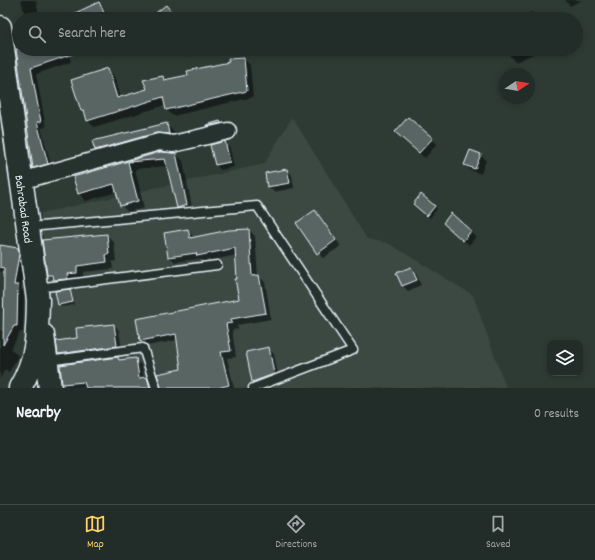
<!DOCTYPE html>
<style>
:root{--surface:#222c28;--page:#2e3834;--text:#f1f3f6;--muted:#a2a7a8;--line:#3f4845;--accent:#ffd166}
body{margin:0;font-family:Dekko,sans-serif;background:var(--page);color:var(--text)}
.controls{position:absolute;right:12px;bottom:12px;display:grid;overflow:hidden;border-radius:8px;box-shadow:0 2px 6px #0003}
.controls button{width:36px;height:36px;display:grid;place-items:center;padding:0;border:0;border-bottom:1px solid var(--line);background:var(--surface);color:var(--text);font:20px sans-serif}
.compass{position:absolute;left:499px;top:68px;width:36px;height:36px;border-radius:50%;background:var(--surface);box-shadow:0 2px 6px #0003;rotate:78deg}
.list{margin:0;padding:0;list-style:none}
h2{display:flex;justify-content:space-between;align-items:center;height:52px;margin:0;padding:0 16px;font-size:17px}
h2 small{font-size:13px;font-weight:400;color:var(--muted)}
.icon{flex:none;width:22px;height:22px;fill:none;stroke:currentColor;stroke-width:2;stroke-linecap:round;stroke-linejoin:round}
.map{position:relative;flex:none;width:595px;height:388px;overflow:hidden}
.search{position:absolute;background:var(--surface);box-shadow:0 2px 6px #0003;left:12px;right:12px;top:12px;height:44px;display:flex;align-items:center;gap:10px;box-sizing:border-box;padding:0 14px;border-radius:22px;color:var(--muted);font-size:15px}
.sheet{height:116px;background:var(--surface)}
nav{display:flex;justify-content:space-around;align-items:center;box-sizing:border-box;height:56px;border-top:1px solid var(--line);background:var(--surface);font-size:11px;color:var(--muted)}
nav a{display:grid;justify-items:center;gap:2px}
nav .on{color:var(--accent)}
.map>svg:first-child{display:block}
.built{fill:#3b4843}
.shadow{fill:#0007}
.building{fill:#596563;stroke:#e8f1f8}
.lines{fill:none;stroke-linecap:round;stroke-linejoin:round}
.lane-casing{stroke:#e8f1f8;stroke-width:11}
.street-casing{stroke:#e8f1f8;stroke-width:19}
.secondary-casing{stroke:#e8f1f8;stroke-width:25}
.lane{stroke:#26332d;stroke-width:8}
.street{stroke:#26332d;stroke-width:16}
.secondary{stroke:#26332d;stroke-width:22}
.labels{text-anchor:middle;stroke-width:3;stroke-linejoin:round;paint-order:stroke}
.street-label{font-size:12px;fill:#e8f1f8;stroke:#26332d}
</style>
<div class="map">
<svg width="595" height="388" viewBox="0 0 595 388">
<rect width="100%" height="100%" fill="#2e3b35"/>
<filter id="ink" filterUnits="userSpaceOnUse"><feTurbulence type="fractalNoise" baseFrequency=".025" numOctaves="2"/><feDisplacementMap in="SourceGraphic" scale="8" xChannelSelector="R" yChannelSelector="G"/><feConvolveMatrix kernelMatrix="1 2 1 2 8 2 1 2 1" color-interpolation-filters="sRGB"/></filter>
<g filter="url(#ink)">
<path class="built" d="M 292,117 L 367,239 L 388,243 L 473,295 L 506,388 L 55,388 L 41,213 L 264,164 Z"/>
<path class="shadow" d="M 21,0 L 36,0 L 40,19 L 26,19 Z
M 565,0 L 582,0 L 570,6 Z
M 99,3 L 104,9 L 109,19 L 86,19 Z
M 532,12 L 539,19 L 515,19 Z
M 19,41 L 19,49 L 67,49 L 71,62 L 36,74 L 46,127 L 41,128 L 52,169 L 39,173 L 34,167 L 16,42 Z
M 100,49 L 120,49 L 105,55 Z
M 178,49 L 198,49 L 189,57 L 185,57 Z
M 505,49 L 545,49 L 515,62 Z
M 244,59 L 250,65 L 253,97 L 173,116 L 167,110 L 166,105 L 94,127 L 88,121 L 86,114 L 82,110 L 107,70 L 114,76 L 121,98 L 148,90 L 162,77 L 166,80 L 189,76 Z
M 220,122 L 223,124 L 210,128 L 207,126 Z
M 166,124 L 174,132 L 176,141 L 103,157 L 95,150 Z
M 402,138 L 432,139 L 437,144 L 425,158 Z
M 225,143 L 230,148 L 234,167 L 221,170 L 216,165 L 212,146 Z
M 160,153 L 176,154 L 183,161 L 193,212 L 185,214 L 178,207 L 167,166 L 135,169 L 144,208 L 128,212 L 121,205 L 117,192 L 86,201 L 79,194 L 74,177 Z
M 480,155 L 486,160 L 481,174 L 470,170 L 465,165 Z
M 287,170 L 292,175 L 294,188 L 274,192 L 268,187 L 266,173 Z
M 416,206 L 434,206 L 437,209 L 430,218 Z
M 315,211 L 341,246 L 323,258 L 318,253 Z
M 451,215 L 476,237 L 469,245 L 449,228 Z
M 188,230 L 194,238 L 249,230 L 255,236 L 258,276 L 265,282 L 271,319 L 237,325 L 238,329 L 232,330 L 236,357 L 227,358 L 234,388 L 162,388 L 183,370 L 178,340 L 147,346 L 141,340 L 240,300 L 237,255 L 204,262 L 200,259 L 175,262 L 169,256 Z
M 107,235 L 114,242 L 116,261 L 112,262 L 113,269 L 83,272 L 84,280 L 61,287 L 48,275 Z
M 0,246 L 18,249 L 24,256 L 25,261 L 21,289 L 24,292 L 23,332 L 20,332 L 11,349 L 18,356 L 9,372 L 5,369 L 0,379 L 0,330 L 4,332 L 5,273 L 0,271 Z
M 411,268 L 416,273 L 421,285 L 408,291 L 403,286 Z
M 70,290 L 72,293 L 74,305 L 62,307 L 59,305 Z
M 114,325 L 119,330 L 122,351 L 64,359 L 59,354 L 79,338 Z
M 269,349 L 274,354 L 279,379 L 258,386 L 253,381 Z
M 118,358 L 121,361 L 136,359 L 142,366 L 144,378 L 146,378 L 154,388 L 67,388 L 63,384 Z"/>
<path class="building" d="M 99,2 L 107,19 L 62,19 Z
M 166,5 L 177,19 L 148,19 Z
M 16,49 L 82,49 L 82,51 L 31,68 L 41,122 L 37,122 L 48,164 L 33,168 Z
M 244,58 L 247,91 L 166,110 L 163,97 L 87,121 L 84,110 L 81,111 L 71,80 L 108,68 L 117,98 L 147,89 L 143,80 L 163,76 L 164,80 L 188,75 L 187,71 L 229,62 L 228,59 Z
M 408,117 L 433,138 L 419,153 L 395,132 Z
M 220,121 L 221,123 L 206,126 L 206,125 Z
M 167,123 L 169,134 L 156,133 L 95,150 L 92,141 Z
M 225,141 L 230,162 L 215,165 L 210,145 Z
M 470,150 L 481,154 L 475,169 L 464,165 Z
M 160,152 L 176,153 L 187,205 L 177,208 L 165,159 L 128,162 L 138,201 L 120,206 L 114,184 L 78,194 L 73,177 Z
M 287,169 L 290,183 L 267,187 L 265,173 Z
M 421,194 L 435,206 L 427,216 L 413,204 Z
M 315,210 L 336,240 L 317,254 L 296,223 Z
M 451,213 L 471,231 L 463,241 L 443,223 Z
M 188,229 L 190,238 L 229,230 L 249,229 L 252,276 L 259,275 L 266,313 L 231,319 L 232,323 L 226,324 L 231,351 L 221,352 L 229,385 L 218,388 L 161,388 L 157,374 L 181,369 L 176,334 L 140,341 L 136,319 L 239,299 L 235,279 L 237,279 L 235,248 L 197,256 L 196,253 L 168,257 L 164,233 Z
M 107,234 L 109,254 L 106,255 L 107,262 L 77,266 L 77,273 L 67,274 L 68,279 L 53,280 L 52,275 L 47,275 L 42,240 Z
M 0,245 L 18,248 L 19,254 L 14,285 L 18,285 L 17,326 L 14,326 L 3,345 L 4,268 L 0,267 Z
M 411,267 L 417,280 L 402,286 L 396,273 Z
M 70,289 L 73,302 L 58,305 L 55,291 Z
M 114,324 L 117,346 L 58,354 L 56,341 L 77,338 L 76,328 Z
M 269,347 L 274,374 L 252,382 L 246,352 Z
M 118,357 L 119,360 L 136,358 L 139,378 L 147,377 L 150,388 L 86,388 L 84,382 L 62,384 L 60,365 Z"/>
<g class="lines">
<g class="lane-casing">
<path id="lane" d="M 30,227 L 257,206 L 353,350 L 253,388
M 37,288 L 217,265
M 48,361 L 143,348 L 156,388"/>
</g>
<g class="street-casing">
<path id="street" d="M 21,181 L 159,142 L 173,144 L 228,131"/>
</g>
<g class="secondary-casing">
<path id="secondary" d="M 0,27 L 38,300 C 37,336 38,356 20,388
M 43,335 L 50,388"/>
</g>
<use href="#lane" class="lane"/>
<use href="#street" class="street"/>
<use href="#secondary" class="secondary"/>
</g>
</g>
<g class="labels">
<g class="street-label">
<text transform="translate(24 209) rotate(82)" y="4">Bahrabad Road</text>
</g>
</g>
</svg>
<div class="controls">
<button><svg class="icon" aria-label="layers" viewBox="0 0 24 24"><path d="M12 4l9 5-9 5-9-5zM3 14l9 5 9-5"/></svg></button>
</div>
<svg class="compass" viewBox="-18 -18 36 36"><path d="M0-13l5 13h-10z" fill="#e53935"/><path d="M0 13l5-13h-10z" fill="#a2a7a8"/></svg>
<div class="search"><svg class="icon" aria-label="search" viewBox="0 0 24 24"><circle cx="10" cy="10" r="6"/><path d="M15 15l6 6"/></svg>Search here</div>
</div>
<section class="sheet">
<h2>Nearby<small>0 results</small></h2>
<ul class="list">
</ul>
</section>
<nav>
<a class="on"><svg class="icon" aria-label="map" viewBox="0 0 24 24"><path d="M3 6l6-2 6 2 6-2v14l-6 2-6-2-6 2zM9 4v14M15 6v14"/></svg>Map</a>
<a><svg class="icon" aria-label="directions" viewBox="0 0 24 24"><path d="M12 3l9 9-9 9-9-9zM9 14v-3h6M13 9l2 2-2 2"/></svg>Directions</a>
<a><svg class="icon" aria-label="saved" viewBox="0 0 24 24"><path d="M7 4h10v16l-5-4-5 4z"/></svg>Saved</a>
</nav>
